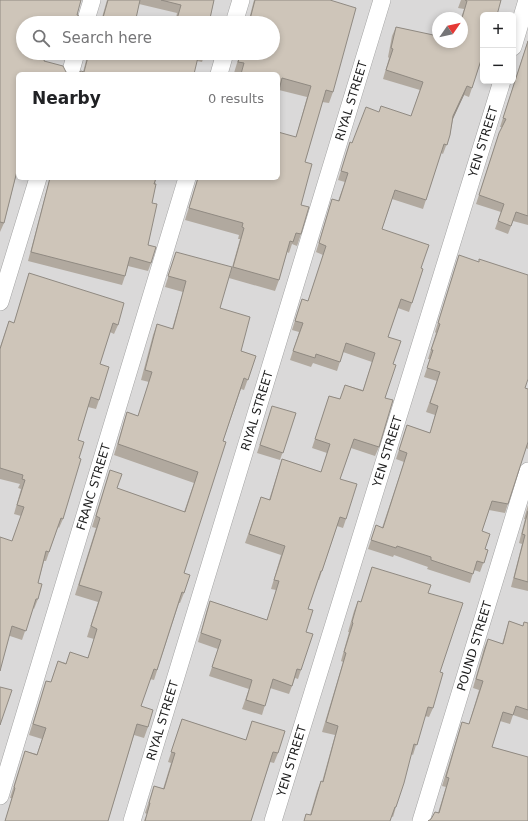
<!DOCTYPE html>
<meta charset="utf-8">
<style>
:root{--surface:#fff;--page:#f2f2f2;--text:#202124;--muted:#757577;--line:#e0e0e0}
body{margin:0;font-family:"DejaVu Sans",sans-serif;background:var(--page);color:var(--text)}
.controls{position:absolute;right:12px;top:12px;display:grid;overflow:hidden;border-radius:6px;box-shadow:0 2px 6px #0003}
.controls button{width:36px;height:36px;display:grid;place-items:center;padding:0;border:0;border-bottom:1px solid var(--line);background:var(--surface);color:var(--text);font:20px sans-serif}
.compass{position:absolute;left:432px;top:12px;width:36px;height:36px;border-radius:50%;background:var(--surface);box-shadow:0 2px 6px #0003;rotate:56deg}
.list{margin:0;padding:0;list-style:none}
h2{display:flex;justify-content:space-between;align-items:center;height:52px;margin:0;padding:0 16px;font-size:17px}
h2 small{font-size:13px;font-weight:400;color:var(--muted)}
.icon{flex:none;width:22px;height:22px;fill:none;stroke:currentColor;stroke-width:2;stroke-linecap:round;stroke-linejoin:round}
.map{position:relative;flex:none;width:528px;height:821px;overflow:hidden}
.search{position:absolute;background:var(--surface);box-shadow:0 2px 6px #0003;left:16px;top:16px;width:264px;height:44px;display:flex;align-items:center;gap:10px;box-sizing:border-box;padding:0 14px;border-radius:22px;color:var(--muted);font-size:15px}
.panel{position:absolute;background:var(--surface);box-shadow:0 2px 6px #0003;left:16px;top:72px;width:264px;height:108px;border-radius:6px}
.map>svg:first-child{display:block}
.residential{fill:#dad9d9;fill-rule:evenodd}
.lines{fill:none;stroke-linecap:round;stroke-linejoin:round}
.street-casing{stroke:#a3a3a3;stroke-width:18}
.street{stroke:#fff;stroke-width:17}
.wall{fill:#b1a99f}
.shaded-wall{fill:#908a82}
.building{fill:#cec5b9;stroke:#908a82}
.labels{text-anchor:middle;stroke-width:3;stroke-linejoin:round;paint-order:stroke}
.street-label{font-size:12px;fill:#1c1c1c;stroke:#fff}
</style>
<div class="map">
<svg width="528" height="821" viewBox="0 0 528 821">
<rect width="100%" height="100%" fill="#eeece0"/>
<path class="residential" d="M 0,0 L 528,0 L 528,765 L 505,821 L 0,821 ZM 483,15 L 513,15 L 513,81 L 483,81 ZM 438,18 L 462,18 L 462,42 L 438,42 ZM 23,23 L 273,23 L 273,53 L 23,53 ZM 18,74 L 278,74 L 278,178 L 18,178 Z"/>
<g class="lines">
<g class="street-casing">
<g id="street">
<path d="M 85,23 L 92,0"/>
<path d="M 234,23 L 241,0"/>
<path d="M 513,47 L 527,0"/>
<path d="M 70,74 L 76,53"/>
<path d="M 219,74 L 225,53"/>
<path d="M 0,302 L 38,178"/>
<path id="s1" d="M 0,796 L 187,178"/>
<path id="s2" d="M 132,821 L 382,0"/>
<path id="s3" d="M 273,821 L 502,81"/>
<path id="s4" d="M 421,821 L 528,471"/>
</g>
</g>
<use href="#street" class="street"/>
</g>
<path class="wall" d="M 0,0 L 23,23 L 18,74 L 18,172 L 17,172 L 4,223 L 0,232 Z
M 107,0 L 214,0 L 209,23 L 175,23 L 177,13 L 139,4 L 135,23 L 101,21 Z
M 254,0 L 330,0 L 333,92 L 329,103 L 322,102 L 305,162 L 301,205 L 301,234 L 297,246 L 292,244 L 289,253 L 287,252 L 279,280 L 275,291 L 229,278 L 240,239 L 238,239 L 239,235 L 185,220 L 198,178 L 278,178 L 296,137 L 307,97 L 279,90 L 278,74 L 236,74 L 234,73 L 240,53 L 273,53 L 273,23 L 248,23 Z
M 461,0 L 501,0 L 469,97 L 464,95 L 453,119 L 450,135 L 443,154 L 441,153 L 423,209 L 392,199 L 382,229 L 421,268 L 423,269 L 409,312 L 398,308 L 388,337 L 393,364 L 385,398 L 379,447 L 375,456 L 351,448 L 340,479 L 346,519 L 343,528 L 337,526 L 319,580 L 318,580 L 308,609 L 306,632 L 301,670 L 298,679 L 295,678 L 289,694 L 270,688 L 262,715 L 242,709 L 249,689 L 209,676 L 218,649 L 198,642 L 207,610 L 210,601 L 267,620 L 276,590 L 271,589 L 281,555 L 245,543 L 261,497 L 269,500 L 282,459 L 321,472 L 327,453 L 312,448 L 329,396 L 340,399 L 345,385 L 363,390 L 372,362 L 343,352 L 337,371 L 313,363 L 311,367 L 290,360 L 299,332 L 292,330 L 302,299 L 308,301 L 323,255 L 316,252 L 332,199 L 338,201 L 345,182 L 338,180 L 350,142 L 352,143 L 379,112 L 411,116 L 420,90 L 383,79 L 389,58 L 388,57 L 392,36 L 396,27 L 462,42 L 462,18 L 461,18 L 464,9 L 458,8 Z
M 528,40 L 528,225 L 513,221 L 508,234 L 495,229 L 501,212 L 476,204 L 496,142 L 502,127 L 500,127 Z
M 88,53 L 205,53 L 202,62 L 197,61 L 83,72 Z
M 48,178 L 156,178 L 152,203 L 148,245 L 151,263 L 148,271 L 128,266 L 125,276 L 122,285 L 28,261 L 49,181 Z
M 176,252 L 220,308 L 241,351 L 256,356 L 244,390 L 241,389 L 223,441 L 184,573 L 184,593 L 180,603 L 179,603 L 154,680 L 150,679 L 141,706 L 148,727 L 144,738 L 134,735 L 108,821 L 5,821 L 12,798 L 10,798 L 25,751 L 37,754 L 42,739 L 29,735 L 46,681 L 51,682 L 58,661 L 66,663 L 88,657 L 94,639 L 87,637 L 98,602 L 75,595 L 96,528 L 92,527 L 110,470 L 117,488 L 184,512 L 194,483 L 114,455 L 127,412 L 138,416 L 149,382 L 141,380 L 153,335 L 157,324 L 172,329 L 183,292 L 165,287 Z
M 459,255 L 525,388 L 528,389 L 528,449 L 526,448 L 505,513 L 489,510 L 482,531 L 485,549 L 488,550 L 480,572 L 474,570 L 470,583 L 427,569 L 428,567 L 394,555 L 393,557 L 368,549 L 376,525 L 382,528 L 404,462 L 396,459 L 407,425 L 430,433 L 435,415 L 426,412 L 437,381 L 424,377 L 430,359 L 428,359 L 436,333 L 435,332 Z
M 29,273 L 118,325 L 114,334 L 110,332 L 100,364 L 99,400 L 96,409 L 88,407 L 78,440 L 79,458 L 63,519 L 59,528 L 58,527 L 46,561 L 44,561 L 38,583 L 38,599 L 34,609 L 33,608 L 22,640 L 10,636 L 12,541 L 21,516 L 14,514 L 21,489 L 18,488 L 20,484 L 0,479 L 0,347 L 9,321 L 14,323 Z
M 270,413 L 296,413 L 280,460 L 257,453 Z
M 528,505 L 528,591 L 511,587 L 522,544 L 519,543 L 525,519 L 524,519 Z
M 372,567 L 428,593 L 440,672 L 433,708 L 429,717 L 425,716 L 413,755 L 411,754 L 396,807 L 393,817 L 391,816 L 390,821 L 304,821 L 306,814 L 310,815 L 317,791 L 321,781 L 322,782 L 335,735 L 322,732 L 343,662 L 341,661 L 349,632 L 348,632 L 354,611 L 358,601 L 361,602 Z
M 509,621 L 523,626 L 528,623 L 528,720 L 513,715 L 510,724 L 500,721 L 492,747 L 528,757 L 431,819 L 438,813 L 446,787 L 442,786 L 462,722 L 469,724 L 479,690 L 473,688 L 484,648 L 488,639 L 502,644 Z
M 182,719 L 246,740 L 252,721 L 278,753 L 274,763 L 270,762 L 251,821 L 144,821 L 147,814 L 145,813 L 154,786 L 163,789 L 171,763 L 168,762 Z"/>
<path class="shaded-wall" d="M 467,86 L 464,95 L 450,125 L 453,116 Z"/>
<path class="building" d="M 0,0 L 81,0 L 77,15 L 78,15 L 81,21 L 84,23 L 23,23 L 23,53 L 46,53 L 44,61 L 63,66 L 66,72 L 69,74 L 18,74 L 18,167 L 4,223 L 0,222 Z
M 108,0 L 140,0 L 135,23 L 92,23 L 96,20 L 102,21 Z
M 161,0 L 214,0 L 209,23 L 184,23 L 184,21 L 177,19 L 181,5 Z
M 255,0 L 330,0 L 356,8 L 333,92 L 326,90 L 305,162 L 312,164 L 301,205 L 309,207 L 301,234 L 296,233 L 293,242 L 290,241 L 279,280 L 233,267 L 244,228 L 242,227 L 243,223 L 189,208 L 198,178 L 278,178 L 278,132 L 296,137 L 311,86 L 282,78 L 278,94 L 278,74 L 241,74 L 244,63 L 238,62 L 241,53 L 273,53 L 273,23 L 249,23 Z
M 465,0 L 501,0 L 497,15 L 483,15 L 483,54 L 472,88 L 467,86 L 453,116 L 450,135 L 447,145 L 444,144 L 426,200 L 395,190 L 382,229 L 429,245 L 421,268 L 423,269 L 412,303 L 401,299 L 388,337 L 401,341 L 393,364 L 396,365 L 385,398 L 393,400 L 379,447 L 354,439 L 340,479 L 357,484 L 346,519 L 340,517 L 322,571 L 321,571 L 308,609 L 313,610 L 306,632 L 313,634 L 301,670 L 297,669 L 292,686 L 273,679 L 265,706 L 246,700 L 252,680 L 212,667 L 221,640 L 201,633 L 210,601 L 267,620 L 279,581 L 274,580 L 285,546 L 249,534 L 261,497 L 270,500 L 282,459 L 321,472 L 330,444 L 315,439 L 329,396 L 340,399 L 345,385 L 363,391 L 375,353 L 346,343 L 340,362 L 316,354 L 315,358 L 293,351 L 303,323 L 295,321 L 302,299 L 308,301 L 326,246 L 319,243 L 332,199 L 339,201 L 348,173 L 341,171 L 350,142 L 352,143 L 366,107 L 379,112 L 381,106 L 411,116 L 423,82 L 386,70 L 393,49 L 391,48 L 396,27 L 438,36 L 438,42 L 462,42 L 462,18 L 467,1 Z
M 528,41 L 528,216 L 516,212 L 511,226 L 498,221 L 504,204 L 479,195 L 499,133 L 506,119 L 503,118 Z
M 89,53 L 199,53 L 194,74 L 77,74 L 81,71 L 84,72 Z
M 50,178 L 156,178 L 154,184 L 156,184 L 152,203 L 157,204 L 148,245 L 156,247 L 151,263 L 130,257 L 125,276 L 31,252 Z
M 176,252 L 232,267 L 220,308 L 250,317 L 241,351 L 256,356 L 248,380 L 244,378 L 223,441 L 226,442 L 184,573 L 190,575 L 184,593 L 182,592 L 157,670 L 154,669 L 141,706 L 153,710 L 148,727 L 137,724 L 108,821 L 5,821 L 15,788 L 14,787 L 25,751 L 37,755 L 46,728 L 33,724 L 46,681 L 51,682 L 58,661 L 66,664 L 70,652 L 88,658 L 97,629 L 91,626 L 102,592 L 79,585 L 100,518 L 96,516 L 110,470 L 122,474 L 117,488 L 185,512 L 198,472 L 118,444 L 127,412 L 138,416 L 152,372 L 145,370 L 157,324 L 173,329 L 186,281 L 168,276 Z
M 459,255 L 479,262 L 479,259 L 528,275 L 528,379 L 525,388 L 528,389 L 528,442 L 508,504 L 492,501 L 482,531 L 490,534 L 485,549 L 488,550 L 484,563 L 477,561 L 473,574 L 431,560 L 431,557 L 397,546 L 396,548 L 371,540 L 376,525 L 383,528 L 407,453 L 399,450 L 407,425 L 430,433 L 438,406 L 430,403 L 440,372 L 427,368 L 433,350 L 431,350 L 440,324 L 438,323 Z
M 29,273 L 124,303 L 118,325 L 113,323 L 100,364 L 109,367 L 99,400 L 91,397 L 78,440 L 84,442 L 79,458 L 81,459 L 63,519 L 61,518 L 49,552 L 46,551 L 38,583 L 42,584 L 38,599 L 36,599 L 26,631 L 12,626 L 0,671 L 0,537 L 12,541 L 24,507 L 17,505 L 25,480 L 22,479 L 23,475 L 0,468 L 0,349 L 9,321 L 14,323 Z
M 272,406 L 296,413 L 283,453 L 260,445 Z
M 528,511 L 528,582 L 514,578 L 525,535 L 522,534 Z
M 372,567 L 431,585 L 428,593 L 463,603 L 440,672 L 443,673 L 433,708 L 428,707 L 417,745 L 414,744 L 404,783 L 396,807 L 395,807 L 390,821 L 304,821 L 306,814 L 311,815 L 321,781 L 323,782 L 338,726 L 326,722 L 346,653 L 344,652 L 353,623 L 352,622 L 358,601 L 361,602 Z
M 509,621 L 523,626 L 524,622 L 528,623 L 528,710 L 516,706 L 513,715 L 503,712 L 492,747 L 528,757 L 528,821 L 428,821 L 431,819 L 435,812 L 439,813 L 449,778 L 446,777 L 462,722 L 469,724 L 483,681 L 476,679 L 488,639 L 503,644 Z
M 0,687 L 12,690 L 0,725 Z
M 182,719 L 246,740 L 252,721 L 285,731 L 278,753 L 273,752 L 251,821 L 145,821 L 150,803 L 149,803 L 154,786 L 164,789 L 175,753 L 171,752 Z"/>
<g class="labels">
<g class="street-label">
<text dy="4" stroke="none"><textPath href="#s2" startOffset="753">RIYAL STREET</textPath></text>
<text dy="4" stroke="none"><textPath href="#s3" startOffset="711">YEN STREET</textPath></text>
<text dy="4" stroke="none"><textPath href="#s2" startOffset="429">RIYAL STREET</textPath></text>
<text dy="4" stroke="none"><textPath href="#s3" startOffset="387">YEN STREET</textPath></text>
<text dy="4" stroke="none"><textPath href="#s1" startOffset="323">FRANC STREET</textPath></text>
<text dy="4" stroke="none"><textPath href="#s4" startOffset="183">POUND STREET</textPath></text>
<text dy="4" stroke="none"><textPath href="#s2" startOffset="105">RIYAL STREET</textPath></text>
<text dy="4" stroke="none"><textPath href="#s3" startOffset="63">YEN STREET</textPath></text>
</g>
</g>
</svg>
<div class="controls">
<button>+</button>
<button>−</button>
</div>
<svg class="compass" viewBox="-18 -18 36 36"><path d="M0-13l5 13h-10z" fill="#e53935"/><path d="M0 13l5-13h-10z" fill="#757577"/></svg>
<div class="search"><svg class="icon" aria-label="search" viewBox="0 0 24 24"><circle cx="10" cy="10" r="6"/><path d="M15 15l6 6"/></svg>Search here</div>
<section class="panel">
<h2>Nearby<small>0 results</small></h2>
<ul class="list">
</ul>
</section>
</div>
